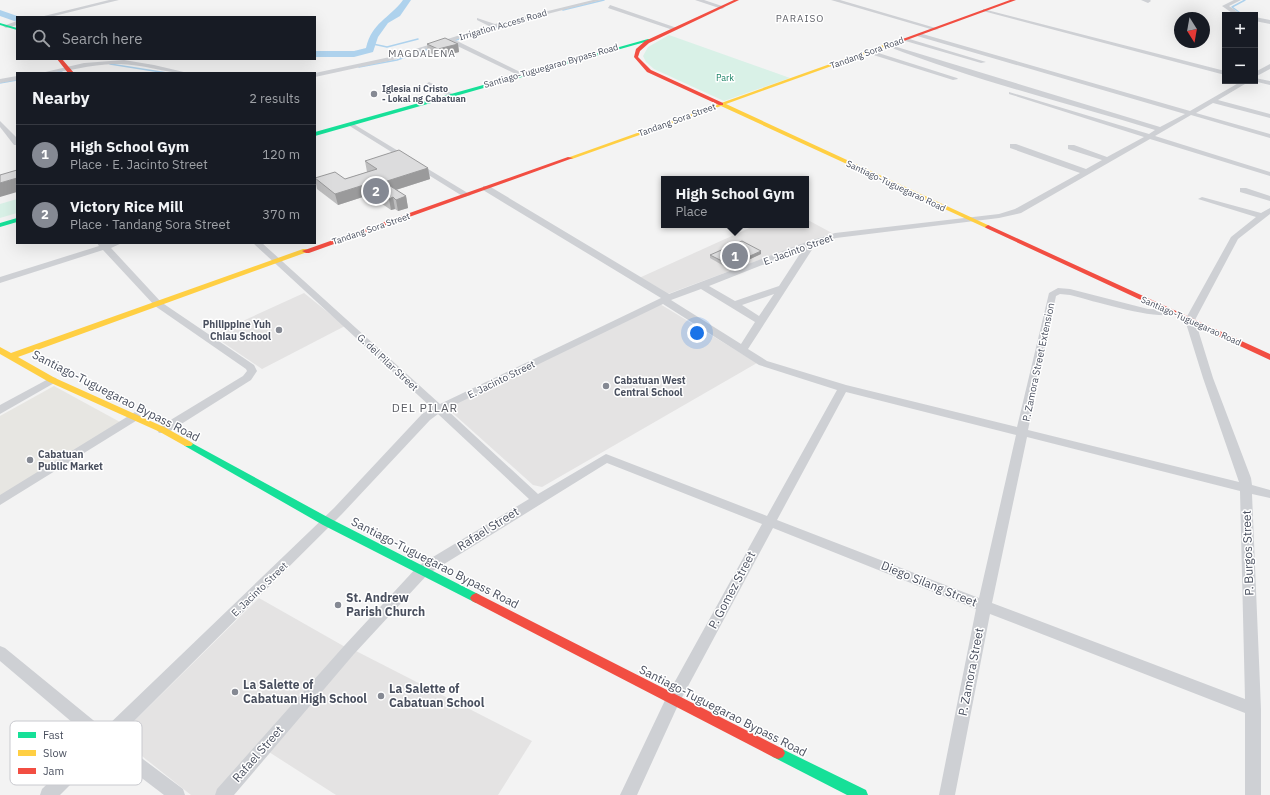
<!DOCTYPE html>
<meta charset="utf-8">
<style>
:root{--surface:#171b24;--page:#242831;--text:#f1f3f6;--muted:#9ea1a6;--line:#363941;--accent:#858993}
body{margin:0;font-family:"IBM Plex Sans",sans-serif;background:var(--page);color:var(--text)}
.controls{position:absolute;right:12px;top:12px;display:grid;overflow:hidden;border-radius:0px;box-shadow:0 4px 16px #0002}
.controls button{width:36px;height:36px;display:grid;place-items:center;padding:0;border:0;border-bottom:1px solid var(--line);background:var(--surface);color:var(--text);font:20px sans-serif}
.compass{position:absolute;left:1174px;top:12px;width:36px;height:36px;border-radius:50%;background:var(--surface);box-shadow:0 4px 16px #0002;rotate:169deg}
.you{position:absolute;left:697px;top:333px;width:14px;height:14px;margin:-10px;border:3px solid #fff;border-radius:50%;background:#1a73e8;box-shadow:0 0 0 6px #1a73e833}
.badge{display:grid;place-items:center;width:26px;height:26px;border-radius:50%;background:var(--accent);color:#fff;font-size:13px;font-weight:700}
.pin{position:absolute;translate:-50% -50%;border:2px solid #fff;box-shadow:0 1px 4px #0006}
.popup{position:absolute;left:661px;top:176px;width:148px;height:52px;box-sizing:border-box;display:grid;place-content:center;border-radius:0px;background:var(--surface);filter:drop-shadow(0 1px 3px #0005);font-size:13px;white-space:nowrap;color:var(--muted)}
.popup b{font-size:15px;color:var(--text)}
.popup::after{content:'';position:absolute;left:50%;top:100%;margin-left:-8px;border:8px solid transparent;border-top-color:var(--surface)}
.list{margin:0;padding:0;list-style:none}
h2{display:flex;justify-content:space-between;align-items:center;height:52px;margin:0;padding:0 16px;font-size:17px}
h2 small{font-size:13px;font-weight:400;color:var(--muted)}
.list li{display:grid;grid-template-columns:26px 1fr auto;gap:12px;align-items:center;box-sizing:border-box;height:60px;padding:0 16px;border-top:1px solid var(--line)}
.list b{display:block;font-size:15px;white-space:nowrap}
.list p{margin:0;font-size:13px;white-space:nowrap;color:var(--muted)}
.list em{font-size:13px;font-style:normal;color:var(--muted)}
.icon{flex:none;width:22px;height:22px;fill:none;stroke:currentColor;stroke-width:2;stroke-linecap:round;stroke-linejoin:round}
.map{position:relative;flex:none;width:1270px;height:795px;overflow:hidden}
.search{position:absolute;background:var(--surface);box-shadow:0 4px 16px #0002;left:16px;top:16px;width:300px;height:44px;display:flex;align-items:center;gap:10px;box-sizing:border-box;padding:0 14px;border-radius:0px;color:var(--muted);font-size:15px}
.panel{position:absolute;background:var(--surface);box-shadow:0 4px 16px #0002;left:16px;top:72px;width:300px;height:172px;border-radius:0px}
.map>svg:first-child{display:block}
.commercial{fill:#e7e6e2}
.education{fill:#e4e3e3}
.green{fill:#d9f1e7}
.lines{fill:none;stroke-linecap:round;stroke-linejoin:round}
.stream{stroke:#aed2ed;stroke-width:1.5}
.river{fill:#aed2ed;fill-rule:evenodd}
.street{fill:#ced0d4;fill-rule:evenodd}
.fast{fill:#16e098;fill-rule:evenodd}
.slow{fill:#ffcf43;fill-rule:evenodd}
.jam{fill:#f24e42;fill-rule:evenodd}
.wall{fill:#bdbdbe}
.shaded-wall{fill:#9a9a9b}
.building{fill:#dcdcdd;stroke:#9a9a9b}
.poi-dot{fill:#858993;stroke:#fff;stroke-width:1.5}
.labels{text-anchor:middle;stroke-width:3;stroke-linejoin:round;paint-order:stroke}
.far-street-label{font-size:9px;fill:#4a505f;stroke:#fff}
.far-park-label{font-size:9px;fill:#1a8165;stroke:#fff}
.far-poi-label{font-size:9px;font-weight:bold;fill:#4a505f;stroke:#fff;text-anchor:start}
.far-quarter-label{font-size:10px;letter-spacing:1px;fill:#5e6067;stroke:#fff}
.street-label{font-size:10px;fill:#4a505f;stroke:#fff}
.poi-label{font-size:10px;font-weight:bold;fill:#4a505f;stroke:#fff;text-anchor:start}
.near-street-label{font-size:12px;fill:#4a505f;stroke:#fff}
.quarter-label{font-size:12px;letter-spacing:1px;fill:#5e6067;stroke:#fff}
.near-poi-label{font-size:12px;font-weight:bold;fill:#4a505f;stroke:#fff;text-anchor:start}
.key{fill:#fff;stroke:#c9cacf;stroke-width:1}
.key-label{font-size:11px;fill:#4a505f}
</style>
<div class="map">
<svg width="1270" height="795" viewBox="0 0 1270 795">
<rect width="100%" height="100%" fill="#f3f3f3"/>
<path class="commercial" d="M 54,386 L 120,422 L 0,497 L 0,416 Z"/>
<path class="education" d="M 806,219 L 832,233 L 665,295 L 639,278 L 756,225 L 806,225 Z
M 304,293 L 345,326 L 262,369 L 212,335 Z
M 660,304 L 757,363 L 542,487 L 533,485 L 447,408 Z
M 259,598 L 347,648 L 216,795 L 191,795 L 118,737 Z
M 356,651 L 532,741 L 498,795 L 336,795 L 269,752 Z"/>
<path class="green" d="M 669,35 L 790,78 L 724,101 L 654,69 L 646,62 L 643,56 L 648,47 Z
M 17,199 L 17,213 L 0,218 L 0,204 Z"/>
<g class="lines">
<path class="stream" d="M 563,10 L 604,0
M 1243,15 L 1232,7 L 1245,0
M 453,41 L 499,26
M 373,44 L 387,47 L 418,39
M 110,64 L 167,73
M 359,67 L 397,60 L 431,48
M 52,73 L 62,71
M 0,83 L 17,80"/>
<path class="river" d="M 403,0 L 411,0 L 400,16 L 388,23 L 378,37 L 373,52 L 354,57 L 315,57 L 315,51 L 354,51 L 366,48 C 372,22 389,19 403,0 Z
M 0,10 L 20,17 L 17,17 L 17,22 L 0,16 Z"/>
<path class="street" d="M 109,0 L 119,0 L 50,17 L 40,17 Z
M 593,0 L 602,0 L 496,27 L 455,40 L 524,74 L 524,76 L 520,76 L 449,42 L 393,60 L 315,77 L 315,73 L 390,57 L 489,26 L 477,20 L 477,18 L 495,24 Z
M 695,0 L 704,0 L 725,7 L 722,9 Z
M 831,0 L 840,0 L 939,29 L 934,30 Z
M 1141,0 L 1150,0 L 1151,1 L 1148,3 Z
M 1234,0 L 1241,0 L 1229,6 L 1242,15 L 1235,15 L 1222,6 Z
M 610,5 L 677,28 L 678,29 L 673,30 L 608,8 Z
M 983,9 L 1225,71 L 1225,75 L 983,11 Z
M 1255,17 L 1270,20 L 1270,24 L 1255,21 Z
M 17,21 L 17,25 L 6,28 L 3,26 Z
M 919,33 L 1190,111 L 1242,81 L 1250,81 L 1218,100 L 1270,114 L 1270,118 L 1213,103 L 1196,113 L 1270,134 L 1270,138 L 1191,115 L 1155,136 L 1270,172 L 1270,176 L 1150,139 L 1021,213 L 999,218 L 836,238 L 815,245 L 748,349 L 767,361 L 846,385 L 1017,427 L 1049,293 L 1058,288 L 1070,289 L 1148,309 L 1175,310 L 1177,312 C 1166,324 1087,299 1070,295 L 1060,294 L 1056,296 L 1028,430 L 1239,482 L 1203,378 L 1185,320 L 1231,237 L 1256,217 L 1198,199 L 1202,197 L 1261,213 L 1270,208 L 1270,214 L 1238,239 L 1195,320 L 1213,378 L 1251,478 L 1252,485 L 1270,490 L 1270,498 L 1252,494 L 1261,709 L 1261,795 L 1245,795 L 1245,713 L 990,614 L 955,795 L 939,795 L 976,609 L 773,528 L 679,703 L 637,795 L 620,795 L 668,694 L 762,524 L 607,463 L 428,574 L 354,654 L 234,795 L 215,795 L 217,789 L 344,646 L 418,566 L 529,499 L 438,414 L 430,420 L 342,514 L 116,739 L 183,789 L 185,795 L 164,795 L 105,750 L 60,795 L 40,795 L 42,789 L 93,740 L 0,661 L 0,646 L 5,648 L 104,729 L 334,508 L 422,414 L 432,408 L 253,243 L 262,243 L 440,404 L 661,298 L 483,190 L 483,186 L 489,186 L 669,294 L 809,241 L 835,233 L 999,214 L 1015,209 L 1080,173 L 1010,148 L 1010,144 L 1016,144 L 1086,169 L 1102,160 L 1068,149 L 1068,145 L 1074,145 L 1107,157 L 1144,137 L 1009,94 L 1009,92 L 1149,134 L 1155,130 C 1066,103 974,80 887,46 L 887,44 L 1160,127 L 1185,114 L 917,36 ZM 803,249 L 779,286 L 735,301 L 709,286 ZM 701,289 L 755,322 L 741,344 L 671,300 ZM 774,294 L 759,316 L 742,305 ZM 663,304 L 759,365 L 837,390 L 767,516 L 606,454 L 538,494 L 446,409 ZM 846,392 L 1016,435 L 979,598 L 777,520 ZM 1027,437 L 1240,491 L 1245,699 L 992,603 Z
M 902,38 L 906,38 L 986,62 L 981,63 L 902,40 Z
M 869,50 L 957,78 L 958,79 L 953,80 L 867,53 L 866,52 Z
M 124,60 L 154,65 L 188,73 C 163,73 140,63 115,64 C 90,64 66,73 41,73 L 84,63 Z
M 1270,64 L 1270,69 L 1255,77 L 1255,72 Z
M 17,76 L 17,80 L 0,83 L 0,79 Z
M 1255,78 L 1270,81 L 1270,85 L 1253,81 L 1255,81 Z
M 429,82 L 453,94 L 454,95 L 449,96 L 427,85 L 426,84 Z
M 0,121 L 17,138 L 17,145 L 14,145 L 0,127 Z
M 348,123 L 352,123 L 471,195 L 464,197 L 348,125 Z
M 1240,188 L 1246,188 L 1270,196 L 1270,201 L 1240,192 Z
M 97,243 L 122,243 L 111,248 L 161,302 L 254,365 L 257,371 L 251,380 L 167,433 L 159,433 L 157,430 L 159,427 L 243,376 L 247,371 L 246,369 L 155,306 L 103,250 L 0,283 L 0,277 L 99,246 Z
M 52,377 L 56,378 L 57,380 L 56,382 L 0,414 L 0,405 Z
M 135,412 L 141,416 L 139,419 L 0,505 L 0,495 Z"/>
<path class="fast" d="M 0,23 L 17,28 L 17,30 L 0,25 Z
M 648,39 L 652,40 L 315,136 L 315,132 Z
M 17,218 L 17,222 L 0,227 L 0,223 Z
M 188,441 L 331,519 L 480,595 L 482,598 L 480,601 L 476,603 L 472,601 L 323,525 L 185,446 L 183,444 Z
M 778,747 L 866,790 L 868,795 L 847,795 L 773,757 L 771,753 L 773,749 Z"/>
<path class="slow" d="M 889,43 L 893,44 L 726,104 L 990,226 L 990,228 L 986,228 L 721,106 L 572,159 L 567,158 Z
M 303,249 L 306,249 L 310,251 L 18,357 L 55,378 L 166,428 L 191,442 L 193,444 L 191,446 L 185,446 L 160,432 L 49,382 L 0,354 L 0,347 L 11,353 Z"/>
<path class="jam" d="M 734,0 L 739,0 L 649,43 L 640,51 L 638,57 L 651,70 L 723,103 L 723,105 L 719,105 L 647,72 L 634,57 L 636,49 L 645,41 Z
M 1010,0 L 1016,0 L 893,45 L 889,44 Z
M 57,59 L 62,59 L 74,73 L 68,73 Z
M 568,157 L 573,158 L 309,253 L 306,253 L 302,251 Z
M 988,225 L 1270,354 L 1270,360 L 986,228 L 985,227 Z
M 476,593 L 783,749 L 785,753 L 783,757 L 778,759 L 773,757 L 472,601 L 470,598 L 472,595 Z"/>
</g>
<path class="wall" d="M 427,44 L 458,44 L 459,52 L 439,57 L 428,52 Z
M 365,161 L 428,168 L 430,179 L 396,190 L 406,196 L 408,208 L 398,211 L 395,209 L 391,210 L 369,195 L 338,205 L 317,189 L 315,178 L 345,179 L 367,172 Z
M 761,254 L 729,269 L 710,258 L 710,255 Z"/>
<path class="shaded-wall" d="M 458,44 L 459,52 L 439,57 L 438,49 Z
M 428,168 L 430,179 L 386,193 L 384,182 Z
M 17,178 L 17,192 L 0,197 L 0,183 Z
M 367,184 L 369,195 L 338,205 L 335,194 Z
M 406,196 L 408,208 L 398,211 L 396,200 Z
M 393,197 L 395,209 L 391,210 L 389,199 Z
M 761,251 L 761,254 L 729,269 L 730,265 Z"/>
<path class="building" d="M 445,38 L 458,44 L 438,49 L 427,44 Z
M 399,150 L 428,168 L 384,182 L 406,196 L 396,200 L 393,197 L 389,199 L 367,184 L 335,194 L 315,178 L 335,172 L 345,179 L 377,169 L 365,161 Z
M 17,170 L 17,178 L 0,183 L 0,175 Z
M 742,241 L 761,251 L 730,265 L 710,255 Z"/>
<g class="poi-dot">
<circle cx="374" cy="94" r="4"/>
<circle cx="279" cy="330" r="4"/>
<circle cx="606" cy="386" r="4"/>
<circle cx="30" cy="460" r="4"/>
<circle cx="338" cy="605" r="4"/>
<circle cx="235" cy="692" r="4"/>
<circle cx="381" cy="696" r="4"/>
</g>
<g class="labels">
<g class="far-street-label">
<text transform="translate(503 25) rotate(-16)" y="3">Irrigation Access Road</text>
<text transform="translate(867 53) rotate(-20)" y="3">Tandang Sora Road</text>
<text transform="translate(551 66) rotate(-16)" y="3">Santiago-Tuguegarao Bypass Road</text>
<text transform="translate(677 120) rotate(-20)" y="3">Tandang Sora Street</text>
<text transform="translate(896 186) rotate(25)" y="3">Santiago-Tuguegarao Road</text>
<text transform="translate(371 229) rotate(-19)" y="3">Tandang Sora Street</text>
<text transform="translate(1191 321) rotate(24)" y="3">Santiago-Tuguegarao Road</text>
</g>
<g class="far-park-label">
<text x="725" y="81">Park</text>
</g>
<g class="far-poi-label">
<text x="382" y="92">Iglesia ni Cristo<tspan x="382" dy="10">- Lokal ng Cabatuan</tspan></text>
</g>
<g class="far-quarter-label">
<text x="800" y="22">PARAISO</text>
<text x="422" y="57">MAGDALENA</text>
</g>
<g class="street-label">
<text transform="translate(798 249) rotate(-20)" y="4">E. Jacinto Street</text>
<text transform="translate(388 362) rotate(43)" y="4">G. del Pilar Street</text>
<text transform="translate(1038 362) rotate(-78)" y="4">P. Zamora Street Extension</text>
<text transform="translate(501 379) rotate(-26)" y="4">E. Jacinto Street</text>
<text transform="translate(259 589) rotate(-44)" y="4">E. Jacinto Street</text>
</g>
<g class="poi-label">
<text x="271" y="328" text-anchor="end">Philippine Yuh<tspan x="271" dy="12">Chiau School</tspan></text>
<text x="614" y="384">Cabatuan West<tspan x="614" dy="12">Central School</tspan></text>
<text x="38" y="458">Cabatuan<tspan x="38" dy="12">Public Market</tspan></text>
</g>
<g class="near-street-label">
<text transform="translate(116 396) rotate(27)" y="4">Santiago-Tuguegarao Bypass Road</text>
<text transform="translate(488 529) rotate(-32)" y="4">Rafael Street</text>
<text transform="translate(1248 553) rotate(-92)" y="4">P. Burgos Street</text>
<text transform="translate(435 563) rotate(27)" y="4">Santiago-Tuguegarao Bypass Road</text>
<text transform="translate(929 584) rotate(22)" y="4">Diego Silang Street</text>
<text transform="translate(732 590) rotate(-62)" y="4">P. Gomez Street</text>
<text transform="translate(971 672) rotate(-79)" y="4">P. Zamora Street</text>
<text transform="translate(723 711) rotate(27)" y="4">Santiago-Tuguegarao Bypass Road</text>
<text transform="translate(258 754) rotate(-49)" y="4">Rafael Street</text>
</g>
<g class="quarter-label">
<text x="425" y="412">DEL PILAR</text>
</g>
<g class="near-poi-label">
<text x="346" y="602">St. Andrew<tspan x="346" dy="14">Parish Church</tspan></text>
<text x="243" y="689">La Salette of<tspan x="243" dy="14">Cabatuan High School</tspan></text>
<text x="389" y="693">La Salette of<tspan x="389" dy="14">Cabatuan School</tspan></text>
</g>
</g>
<rect x="10" y="721" width="132" height="64" rx="6" class="key"/>
<rect x="18" y="732" width="18" height="6" fill="#16e098"/>
<rect x="18" y="750" width="18" height="6" fill="#ffcf43"/>
<rect x="18" y="768" width="18" height="6" fill="#f24e42"/>
<g class="key-label">
<text x="43" y="739">Fast</text>
<text x="43" y="757">Slow</text>
<text x="43" y="775">Jam</text>
</g>
</svg>
<div class="controls">
<button>+</button>
<button>−</button>
</div>
<svg class="compass" viewBox="-18 -18 36 36"><path d="M0-13l5 13h-10z" fill="#e53935"/><path d="M0 13l5-13h-10z" fill="#9ea1a6"/></svg>
<div class="you"></div>
<div class="pin badge" style="left:735px;top:256px">1</div>
<div class="popup"><b>High School Gym</b>Place</div>
<div class="pin badge" style="left:376px;top:191px">2</div>
<div class="search"><svg class="icon" aria-label="search" viewBox="0 0 24 24"><circle cx="10" cy="10" r="6"/><path d="M15 15l6 6"/></svg>Search here</div>
<section class="panel">
<h2>Nearby<small>2 results</small></h2>
<ul class="list">
<li><span class="badge">1</span><div><b>High School Gym</b><p>Place · E. Jacinto Street</p></div><em>120 m</em></li>
<li><span class="badge">2</span><div><b>Victory Rice Mill</b><p>Place · Tandang Sora Street</p></div><em>370 m</em></li>
</ul>
</section>
</div>
